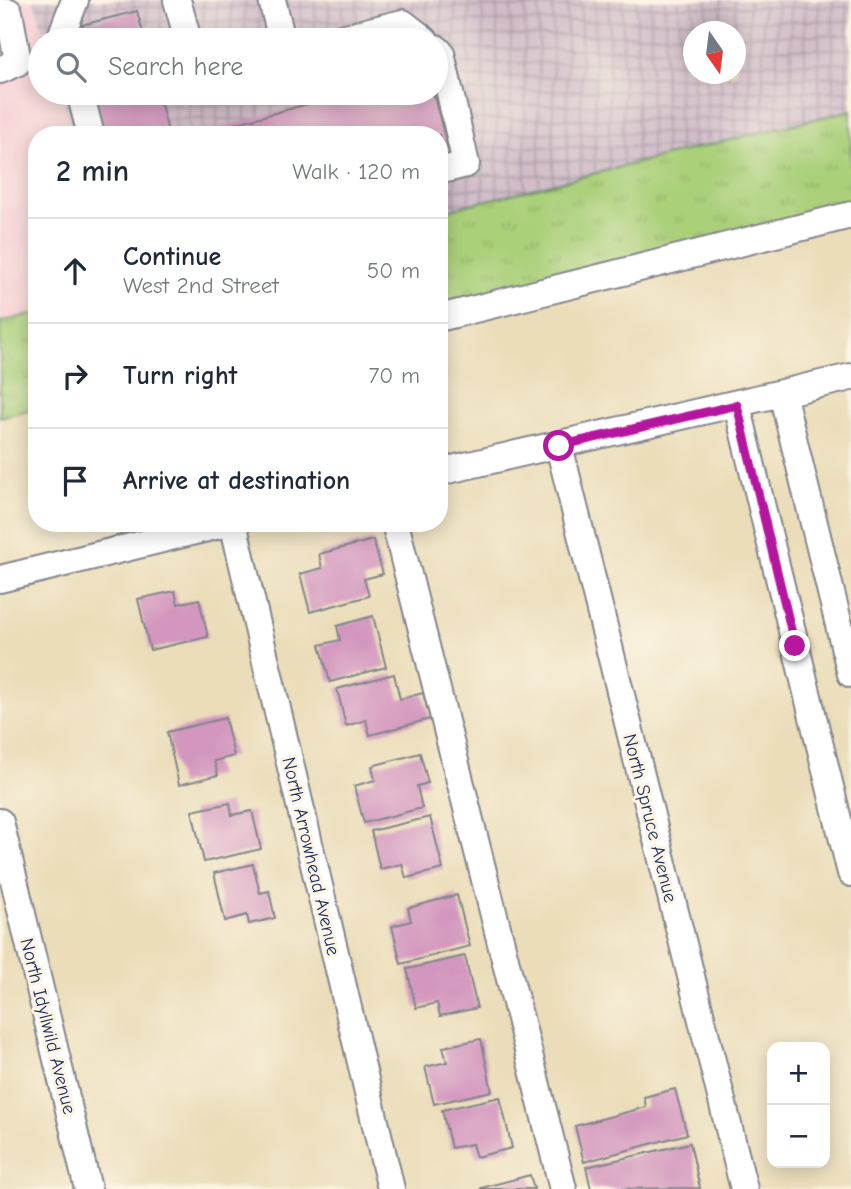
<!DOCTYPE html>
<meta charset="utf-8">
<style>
:root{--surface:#fff;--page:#f6f6f7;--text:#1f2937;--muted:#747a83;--line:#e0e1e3}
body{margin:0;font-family:"Comic Neue",sans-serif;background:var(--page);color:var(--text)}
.controls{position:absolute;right:21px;bottom:21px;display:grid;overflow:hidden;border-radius:14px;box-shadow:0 4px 18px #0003}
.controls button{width:63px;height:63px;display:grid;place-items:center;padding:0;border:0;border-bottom:2px solid var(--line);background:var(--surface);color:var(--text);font:35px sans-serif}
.compass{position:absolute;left:683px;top:21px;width:63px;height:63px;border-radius:50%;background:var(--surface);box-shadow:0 4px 18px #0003;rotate:166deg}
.stop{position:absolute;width:21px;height:21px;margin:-16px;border:5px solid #b5179e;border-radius:50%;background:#fff}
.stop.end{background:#b5179e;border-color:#fff;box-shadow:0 2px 7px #0008}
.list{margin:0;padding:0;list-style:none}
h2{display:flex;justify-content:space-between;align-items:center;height:91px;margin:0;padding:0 28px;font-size:30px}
h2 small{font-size:23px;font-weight:400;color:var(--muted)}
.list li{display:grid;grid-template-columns:46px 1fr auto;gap:21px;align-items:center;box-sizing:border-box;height:105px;padding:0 28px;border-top:2px solid var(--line)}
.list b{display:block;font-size:26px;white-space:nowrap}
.list p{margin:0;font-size:23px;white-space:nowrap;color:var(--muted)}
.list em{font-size:23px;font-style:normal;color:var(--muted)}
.icon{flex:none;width:38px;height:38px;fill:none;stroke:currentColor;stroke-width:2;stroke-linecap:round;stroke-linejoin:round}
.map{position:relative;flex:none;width:851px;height:1189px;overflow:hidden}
.search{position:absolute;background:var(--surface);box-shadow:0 4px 18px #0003;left:28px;top:28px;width:420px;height:77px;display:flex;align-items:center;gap:18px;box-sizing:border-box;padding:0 24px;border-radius:38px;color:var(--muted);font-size:26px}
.panel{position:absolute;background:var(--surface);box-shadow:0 4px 18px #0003;left:28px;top:126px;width:420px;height:406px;border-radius:28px}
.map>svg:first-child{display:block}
.built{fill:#f6cfd7}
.industrial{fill:url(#industrial-grid);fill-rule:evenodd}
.grass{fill:url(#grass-tufts);stroke:#63806c;stroke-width:2}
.building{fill:#d396be}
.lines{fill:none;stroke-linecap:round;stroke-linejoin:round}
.minor-casing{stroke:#83868c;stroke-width:30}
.minor{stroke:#fff;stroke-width:26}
.route{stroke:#b5179e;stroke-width:9}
.labels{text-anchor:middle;stroke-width:6;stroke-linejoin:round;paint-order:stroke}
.street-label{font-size:19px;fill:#1b2f5e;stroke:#fcf5e5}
</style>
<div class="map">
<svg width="851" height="1189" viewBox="0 0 851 1189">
<defs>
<pattern id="industrial-grid" width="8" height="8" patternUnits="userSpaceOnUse" patternTransform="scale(1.75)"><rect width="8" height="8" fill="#d1bdc9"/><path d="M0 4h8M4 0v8" fill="none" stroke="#a99aa6"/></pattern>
<pattern id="grass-tufts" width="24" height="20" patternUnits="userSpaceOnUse" patternTransform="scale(1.75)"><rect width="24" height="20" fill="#abd07a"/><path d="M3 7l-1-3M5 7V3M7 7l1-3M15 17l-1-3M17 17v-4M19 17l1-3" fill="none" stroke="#93b36c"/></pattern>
</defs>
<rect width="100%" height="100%" fill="#fcf5e5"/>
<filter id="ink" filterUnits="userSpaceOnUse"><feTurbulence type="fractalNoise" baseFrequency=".0143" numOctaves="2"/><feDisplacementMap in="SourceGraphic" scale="14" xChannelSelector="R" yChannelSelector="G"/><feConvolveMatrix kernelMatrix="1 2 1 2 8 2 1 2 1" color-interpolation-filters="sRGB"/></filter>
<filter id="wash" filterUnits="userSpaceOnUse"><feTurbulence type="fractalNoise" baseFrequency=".00686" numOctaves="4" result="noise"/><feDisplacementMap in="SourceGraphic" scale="28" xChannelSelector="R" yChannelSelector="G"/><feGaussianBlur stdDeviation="1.57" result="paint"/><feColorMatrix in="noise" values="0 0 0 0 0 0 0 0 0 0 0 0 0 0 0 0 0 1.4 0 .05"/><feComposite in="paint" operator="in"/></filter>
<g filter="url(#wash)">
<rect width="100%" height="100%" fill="#ebddb9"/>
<path class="built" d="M 0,0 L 34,0 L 46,40 L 40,40 L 40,93 L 61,93 L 73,135 L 37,135 L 37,313 L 0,322 Z"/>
<path class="industrial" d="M 34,0 L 851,0 L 851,110 L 439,212 L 439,135 L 73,135 L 61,93 L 436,93 L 436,40 L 46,40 ZM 694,32 L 736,32 L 736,74 L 694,74 Z"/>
<path class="grass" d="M 851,110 L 851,205 L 439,307 L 439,212 Z
M 37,313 L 37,408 L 0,417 L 0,322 Z"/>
<g id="blocks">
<path class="building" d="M 137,11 L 145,40 L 78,40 L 74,27 Z
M 91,93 L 158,93 L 169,135 L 102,135 Z
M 348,93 L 433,93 L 450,156 L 439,159 L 439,135 L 194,135 Z
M 373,540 L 383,574 L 364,579 L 369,596 L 310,612 L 300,574 L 322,568 L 319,554 Z
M 175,591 L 178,604 L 199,599 L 208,637 L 150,650 L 138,599 Z
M 373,616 L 386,667 L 330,682 L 320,645 L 340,640 L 337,626 Z
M 394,674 L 400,699 L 423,693 L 430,719 L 370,735 L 366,720 L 346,726 L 337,689 Z
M 225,718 L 234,756 L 214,761 L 218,775 L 179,785 L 167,732 Z
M 420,753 L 428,783 L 417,786 L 422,808 L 364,823 L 354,786 L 375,780 L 372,766 Z
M 230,803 L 232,815 L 252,811 L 261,849 L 204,862 L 192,811 Z
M 430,817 L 443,869 L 406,878 L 402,864 L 380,869 L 371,831 Z
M 253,864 L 260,893 L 269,891 L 275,918 L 249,924 L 247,915 L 225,921 L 214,873 Z
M 457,895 L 470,946 L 401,964 L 392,926 L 411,921 L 408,908 Z
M 465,956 L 477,1008 L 440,1016 L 437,1003 L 416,1008 L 407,969 Z
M 481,1039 L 492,1091 L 434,1104 L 425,1067 L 447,1062 L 443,1047 Z
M 675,1089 L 687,1134 L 584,1162 L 575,1126 L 646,1107 L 644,1097 Z
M 500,1097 L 512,1148 L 476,1157 L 472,1144 L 451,1148 L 442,1110 Z
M 690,1143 L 700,1188 L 591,1189 L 586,1167 Z
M 530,1175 L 534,1189 L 481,1189 L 481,1188 Z"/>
</g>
</g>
<g filter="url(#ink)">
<use href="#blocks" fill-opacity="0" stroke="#83868c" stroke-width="2"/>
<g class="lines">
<g class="minor-casing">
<path id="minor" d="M 177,0 L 188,40
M 272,0 L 282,40
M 0,11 L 9,12 L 18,62 L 0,70
M 65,40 L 63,31 L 75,0
M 333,40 L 403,23 L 425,40
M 436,48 L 441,53 L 466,164 L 439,171
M 80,93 L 91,135
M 439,318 L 851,215
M 782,393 L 851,674
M 737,405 L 851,873
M 559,446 L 744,1189
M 439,472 L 851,377
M 233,523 L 391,1189
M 395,523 L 563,1189
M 0,579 L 228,523
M 0,822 L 88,1189"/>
</g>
<use href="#minor" class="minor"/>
</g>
</g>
<g class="lines" filter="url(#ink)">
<path class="route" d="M 559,446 L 737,405 L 795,646"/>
</g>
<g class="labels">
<g class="street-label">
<text transform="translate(651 818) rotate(76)" y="7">North Spruce Avenue</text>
<text transform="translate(312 856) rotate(77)" y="7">North Arrowhead Avenue</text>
<text transform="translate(49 1026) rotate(76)" y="7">North Idyllwild Avenue</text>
</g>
</g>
</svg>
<div class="controls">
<button>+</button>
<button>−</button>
</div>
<svg class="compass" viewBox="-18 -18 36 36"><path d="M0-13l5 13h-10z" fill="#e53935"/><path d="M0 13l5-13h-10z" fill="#747a83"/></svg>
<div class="stop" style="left:559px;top:446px"></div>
<div class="stop end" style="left:795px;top:646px"></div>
<div class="search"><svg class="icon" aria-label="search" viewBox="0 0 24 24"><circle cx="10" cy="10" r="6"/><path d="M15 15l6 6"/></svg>Search here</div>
<section class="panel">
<h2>2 min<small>Walk · 120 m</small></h2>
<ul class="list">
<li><svg class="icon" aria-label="ahead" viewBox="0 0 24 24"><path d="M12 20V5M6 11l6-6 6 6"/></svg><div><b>Continue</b><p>West 2nd Street</p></div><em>50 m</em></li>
<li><svg class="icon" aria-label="right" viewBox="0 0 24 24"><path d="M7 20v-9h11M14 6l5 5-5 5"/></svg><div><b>Turn right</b></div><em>70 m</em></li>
<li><svg class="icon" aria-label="arrive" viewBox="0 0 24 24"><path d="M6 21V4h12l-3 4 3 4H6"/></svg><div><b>Arrive at destination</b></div></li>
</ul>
</section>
</div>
